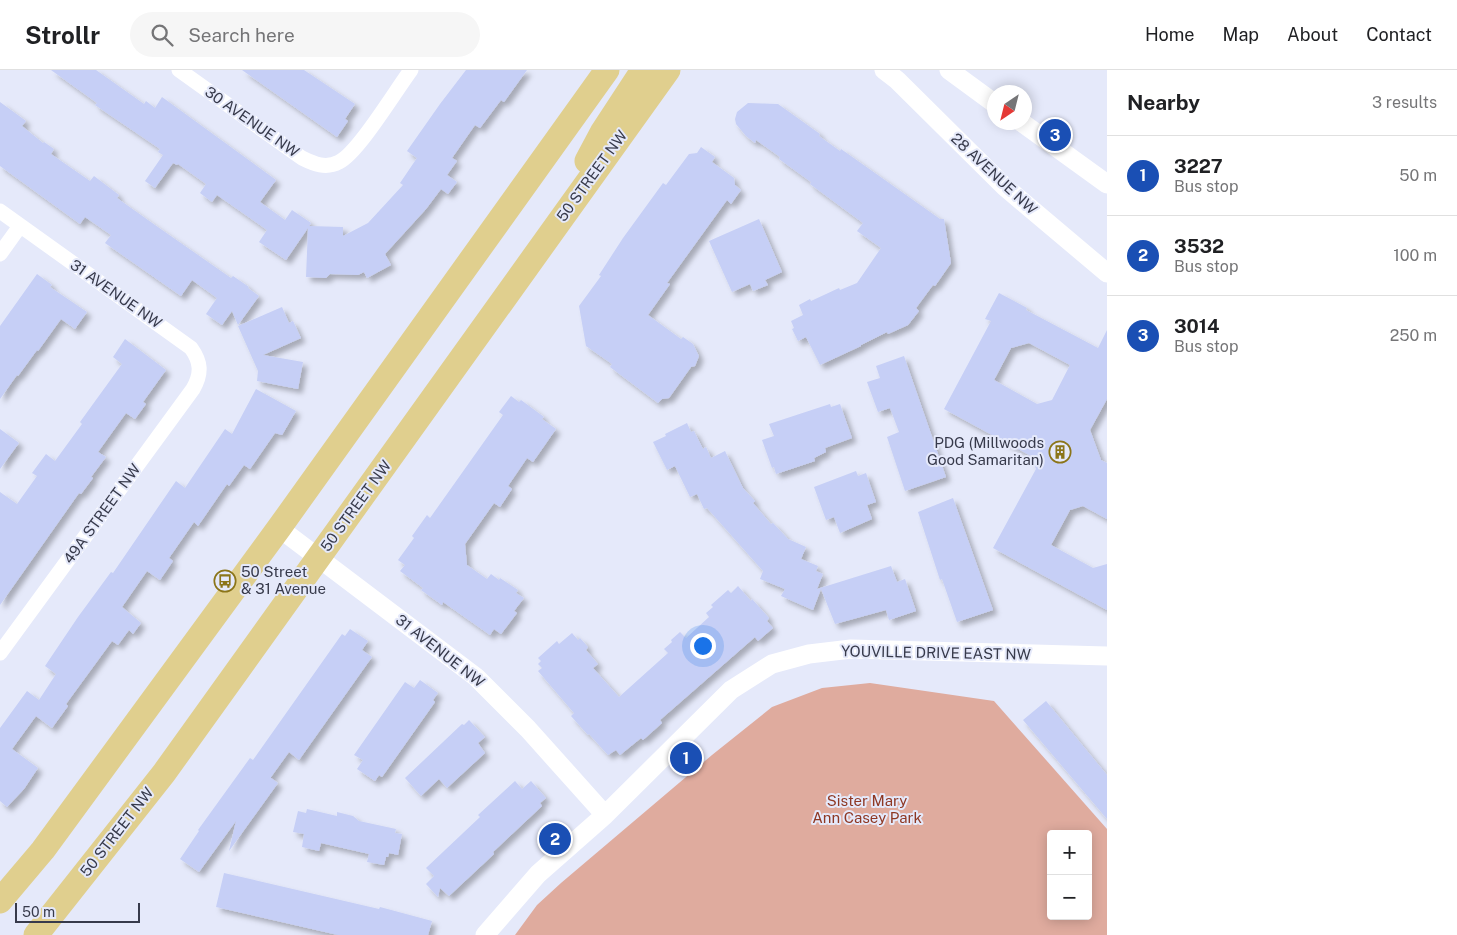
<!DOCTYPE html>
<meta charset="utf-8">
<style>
:root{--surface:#fff;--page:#f6f6f6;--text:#202124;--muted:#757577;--line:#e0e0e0;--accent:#8b7519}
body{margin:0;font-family:"Public Sans",sans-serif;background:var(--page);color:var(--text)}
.controls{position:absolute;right:15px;bottom:15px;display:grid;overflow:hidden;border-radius:5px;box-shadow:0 2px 12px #0003}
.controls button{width:45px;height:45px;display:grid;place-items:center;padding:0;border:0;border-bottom:1px solid var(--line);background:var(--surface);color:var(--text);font:25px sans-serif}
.compass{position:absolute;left:987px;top:15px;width:45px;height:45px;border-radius:50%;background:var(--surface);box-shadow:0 2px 12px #0003;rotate:215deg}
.scale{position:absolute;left:15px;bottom:12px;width:125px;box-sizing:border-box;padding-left:5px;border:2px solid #373a4b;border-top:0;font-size:14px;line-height:18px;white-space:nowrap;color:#373a4b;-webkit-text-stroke:4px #e5e9fa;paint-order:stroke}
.you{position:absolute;left:702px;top:575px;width:18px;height:18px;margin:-12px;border:4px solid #fff;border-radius:50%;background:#1a73e8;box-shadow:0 0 0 8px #1a73e833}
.badge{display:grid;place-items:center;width:32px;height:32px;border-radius:50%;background:var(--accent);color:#fff;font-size:16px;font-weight:700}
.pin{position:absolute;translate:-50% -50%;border:2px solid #fff;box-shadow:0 1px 5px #0006}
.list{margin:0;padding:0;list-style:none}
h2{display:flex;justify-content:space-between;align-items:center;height:65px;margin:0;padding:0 20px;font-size:21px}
h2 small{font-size:16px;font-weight:400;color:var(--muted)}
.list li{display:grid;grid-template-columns:32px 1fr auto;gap:15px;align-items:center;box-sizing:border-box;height:80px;padding:0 20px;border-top:1px solid var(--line)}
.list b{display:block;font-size:19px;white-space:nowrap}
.list p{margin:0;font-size:16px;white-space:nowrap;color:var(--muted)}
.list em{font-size:16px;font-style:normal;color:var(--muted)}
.icon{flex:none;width:28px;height:28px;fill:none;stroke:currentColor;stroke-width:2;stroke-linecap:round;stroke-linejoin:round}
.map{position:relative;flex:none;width:1107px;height:865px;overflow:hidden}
header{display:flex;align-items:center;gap:30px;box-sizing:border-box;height:70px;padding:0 25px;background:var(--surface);border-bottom:1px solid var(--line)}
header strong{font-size:24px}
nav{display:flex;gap:28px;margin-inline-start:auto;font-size:18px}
.search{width:350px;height:45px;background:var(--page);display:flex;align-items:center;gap:12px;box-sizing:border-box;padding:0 18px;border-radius:28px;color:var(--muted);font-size:19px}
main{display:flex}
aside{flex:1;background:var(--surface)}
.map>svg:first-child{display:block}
.green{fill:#dfab9e;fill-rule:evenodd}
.building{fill:#c6cff6;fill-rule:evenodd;filter:url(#shadow)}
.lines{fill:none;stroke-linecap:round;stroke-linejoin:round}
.minor{stroke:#fff;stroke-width:15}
.tertiary{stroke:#fff;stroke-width:19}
.primary{stroke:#e0cf8e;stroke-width:25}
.labels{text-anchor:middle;stroke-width:4;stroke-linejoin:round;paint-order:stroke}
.street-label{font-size:15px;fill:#373a4b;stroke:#e5e9fa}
.poi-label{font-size:15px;fill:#373a4b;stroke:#e5e9fa;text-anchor:end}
.park-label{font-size:15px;fill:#8e3824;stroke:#e5e9fa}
</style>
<header>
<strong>Strollr</strong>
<div class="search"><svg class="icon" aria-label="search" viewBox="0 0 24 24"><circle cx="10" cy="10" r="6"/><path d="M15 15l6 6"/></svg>Search here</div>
<nav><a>Home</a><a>Map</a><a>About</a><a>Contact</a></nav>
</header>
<main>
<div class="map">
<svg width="1107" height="865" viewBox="0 0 1107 865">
<defs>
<filter id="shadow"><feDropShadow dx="4.5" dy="4.5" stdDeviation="2.5" flood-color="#0004"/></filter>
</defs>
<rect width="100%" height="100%" fill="#e5e9fa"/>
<path class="green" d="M 870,613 L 994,631 L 1107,759 L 1107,865 L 515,865 L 537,835 L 561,813 L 712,685 L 772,637 L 822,618 ZM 1051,764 L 1088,764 L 1088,846 L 1051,846 Z"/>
<path class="building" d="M 51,0 L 96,0 L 144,34 L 146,31 L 155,38 L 162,27 L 276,110 L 260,132 L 285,150 L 292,140 L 311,153 L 309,156 L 343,157 L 343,166 L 368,153 L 403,115 L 400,113 L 417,88 L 407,81 L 440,34 L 466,0 L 527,0 L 504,32 L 501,30 L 480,58 L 475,55 L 452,88 L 457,91 L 447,105 L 457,112 L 448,124 L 441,119 L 426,139 L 385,184 L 391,195 L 367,208 L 364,202 L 358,205 L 330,204 L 326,208 L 306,207 L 308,158 L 286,190 L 259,172 L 267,160 L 217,125 L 212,132 L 200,123 L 206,114 L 178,94 L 177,95 L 173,93 L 155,118 L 145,111 L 163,85 L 158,82 L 160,79 L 95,35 L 97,33 Z
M 242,0 L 304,0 L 355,34 L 345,49 L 348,51 L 337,67 Z
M 0,32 L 26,51 L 22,56 L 43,73 L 44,72 L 54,79 L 51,84 L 90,111 L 94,106 L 119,125 L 117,128 L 155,155 L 231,208 L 233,206 L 249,217 L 248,218 L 259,226 L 238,255 L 232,241 L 222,255 L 206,244 L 217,228 L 192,210 L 181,226 L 105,173 L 111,165 L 85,147 L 80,154 L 0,96 Z
M 748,33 L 778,34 L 820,64 L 819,66 L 840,81 L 841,79 L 940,149 L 944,149 L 951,193 L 935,216 L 933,215 L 916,238 L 919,241 L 908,255 L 888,264 L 887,262 L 861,275 L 861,276 L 820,295 L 806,267 L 798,271 L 792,259 L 794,258 L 791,251 L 803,245 L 799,235 L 810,229 L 811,231 L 839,218 L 840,220 L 857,213 L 881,178 L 857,161 L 863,153 L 810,114 L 811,112 L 779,89 L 780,87 L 756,70 L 755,73 L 746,66 L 736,54 L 735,49 L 737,42 Z
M 701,77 L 715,87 L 712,92 L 734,108 L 735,115 L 741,120 L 731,134 L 727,130 L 667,213 L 670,214 L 648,245 L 681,269 L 683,267 L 693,274 L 699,286 L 695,296 L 691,297 L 669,328 L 662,329 L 658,333 L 610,297 L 612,294 L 586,276 L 579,236 L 601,206 L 599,205 L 623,168 L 663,113 L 666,115 L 689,84 L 697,83 Z
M 759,149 L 782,202 L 765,210 L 768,215 L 753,221 L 750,214 L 732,222 L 709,171 Z
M 37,204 L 52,215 L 50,217 L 87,242 L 75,259 L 61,249 L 38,281 L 37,280 L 18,306 L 17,305 L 0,329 L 0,256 Z
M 999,223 L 1027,238 L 1026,240 L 1098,278 L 1107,260 L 1107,329 L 1090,360 L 1101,390 L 1107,393 L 1107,449 L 1083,436 L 1070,440 L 1051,475 L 1093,498 L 1107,494 L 1107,540 L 993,478 L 1036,399 L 1031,386 L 944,339 L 991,251 L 985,249 ZM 1029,273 L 1070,295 L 1052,330 L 1037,334 L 994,310 L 1011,278 Z
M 282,237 L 289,253 L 293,251 L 301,268 L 263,285 L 303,292 L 298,319 L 257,311 L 258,301 L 238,256 Z
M 125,269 L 166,300 L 143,332 L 146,334 L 135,349 L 126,343 L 98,382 L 106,387 L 91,407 L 93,408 L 81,424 L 79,423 L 0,535 L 0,422 L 17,434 L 37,406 L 32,403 L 46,384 L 55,391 L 82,354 L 80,352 L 122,294 L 113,287 Z
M 904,286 L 946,407 L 905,421 L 887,367 L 899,362 L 890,338 L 878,342 L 867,312 L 880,308 L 876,296 Z
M 256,319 L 296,341 L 282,365 L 275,363 L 250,399 L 244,395 L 229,416 L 227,414 L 198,456 L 194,452 L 169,488 L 173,491 L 160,510 L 147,501 L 122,537 L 141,553 L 133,564 L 129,560 L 118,575 L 112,571 L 66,634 L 68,636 L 52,658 L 36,646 L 12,679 L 38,698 L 24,719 L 7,737 L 0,731 L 0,658 L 27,621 L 39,630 L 56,604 L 45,596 L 78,547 L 111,502 L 113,503 L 176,411 L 185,418 L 225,359 L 232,364 Z
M 511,326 L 519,332 L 521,330 L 544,347 L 542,349 L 556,359 L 533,392 L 527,388 L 508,416 L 512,419 L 500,437 L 494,433 L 465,474 L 467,495 L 487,509 L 491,504 L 499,510 L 500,508 L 518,520 L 516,523 L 524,528 L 514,541 L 517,543 L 501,564 L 494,559 L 490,565 L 443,532 L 442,535 L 421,520 L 423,518 L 400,501 L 405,495 L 398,490 L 414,468 L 412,466 L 427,445 L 430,448 L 503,345 L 499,342 Z
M 830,334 L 831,337 L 840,334 L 852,368 L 825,378 L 826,382 L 814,388 L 815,391 L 776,404 L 774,397 L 772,398 L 762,370 L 774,366 L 769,354 Z
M 687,353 L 691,362 L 694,361 L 703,379 L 706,377 L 711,388 L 725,381 L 743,418 L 755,431 L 753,433 L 771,454 L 773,453 L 788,469 L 806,477 L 801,489 L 818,496 L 816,501 L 823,504 L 817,519 L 891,496 L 897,512 L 905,509 L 916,541 L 889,550 L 886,540 L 835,554 L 821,519 L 813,540 L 781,526 L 785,519 L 760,509 L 763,501 L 707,438 L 704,439 L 697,424 L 690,427 L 675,396 L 667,400 L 653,372 L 666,366 L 665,364 Z
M 0,359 L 19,373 L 0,399 Z
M 856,401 L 858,406 L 866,403 L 876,432 L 867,435 L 872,449 L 840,463 L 834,447 L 826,450 L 814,417 Z
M 953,428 L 993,540 L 957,552 L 942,509 L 940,510 L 918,442 Z
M 738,516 L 751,531 L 752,529 L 769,548 L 767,551 L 773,558 L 758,571 L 755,567 L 660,650 L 662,653 L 643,670 L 641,668 L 620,685 L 616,680 L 608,685 L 589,664 L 588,665 L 571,646 L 574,643 L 538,601 L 542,598 L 538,594 L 541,591 L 538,588 L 557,571 L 559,574 L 572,563 L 578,570 L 580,568 L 588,577 L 586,580 L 598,594 L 593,598 L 619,627 L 668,583 L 664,579 L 672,572 L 671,570 L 680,562 L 686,568 L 709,547 L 706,543 L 713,537 L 711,535 L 728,520 L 731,523 Z
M 350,559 L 368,571 L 362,580 L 372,587 L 299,690 L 289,682 L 271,707 L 271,708 L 278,713 L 229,781 L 236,751 L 199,802 L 180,789 L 199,761 L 198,760 L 250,688 L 253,690 L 342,564 L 345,566 Z
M 420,610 L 438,623 L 433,630 L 435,632 L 382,707 L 379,705 L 375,711 L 357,699 L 363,690 L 354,685 L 405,612 L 414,618 Z
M 1046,631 L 1107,705 L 1107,749 L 1023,650 Z
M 469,650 L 485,667 L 478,673 L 485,683 L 447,718 L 439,709 L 421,726 L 405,708 L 462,654 L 464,655 Z
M 515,711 L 522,719 L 531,711 L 546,728 L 540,733 L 542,736 L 493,782 L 494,784 L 449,826 L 440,818 L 438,827 L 426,814 L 434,806 L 426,798 L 480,747 L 478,745 Z
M 307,739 L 337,746 L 337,742 L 353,746 L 359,751 L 396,759 L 395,763 L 402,764 L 398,785 L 389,783 L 388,787 L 386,787 L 384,795 L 367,792 L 369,784 L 321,773 L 319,781 L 302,777 L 304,764 L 293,762 L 298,741 L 306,743 Z
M 224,803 L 379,839 L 380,837 L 432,851 L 428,865 L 338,865 L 216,837 Z"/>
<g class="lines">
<path class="minor" d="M 179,0 L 302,88 C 314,94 326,99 339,92 C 358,83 396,20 411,0
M 0,141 L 191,278 C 201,292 202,303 193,319 L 0,583
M 0,184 L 20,156"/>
<path class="tertiary" d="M 884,0 L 897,10 L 1005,117 L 1107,203
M 949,0 L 994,33
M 1021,52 L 1107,114
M 279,458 L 476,607 L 528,659 L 605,745
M 485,865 L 538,804 L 605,745 L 731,620 L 772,594 L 809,584 L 851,579 L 1107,586"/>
<path class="primary" d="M 587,91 L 603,61 L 643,0
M 0,831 L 43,780 L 279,458 L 607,0
M 36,865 L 164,703 L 668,0"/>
</g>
<defs>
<g id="building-ring" transform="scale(1.125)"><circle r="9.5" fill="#e5e9fa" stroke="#8b7519" stroke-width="1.5"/><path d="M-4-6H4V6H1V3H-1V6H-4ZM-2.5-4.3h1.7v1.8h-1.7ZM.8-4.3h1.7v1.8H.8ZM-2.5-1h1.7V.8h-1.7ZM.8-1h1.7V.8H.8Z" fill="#8b7519"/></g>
<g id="bus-ring" transform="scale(1.125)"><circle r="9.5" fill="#e5e9fa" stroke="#8b7519" stroke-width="1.5"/><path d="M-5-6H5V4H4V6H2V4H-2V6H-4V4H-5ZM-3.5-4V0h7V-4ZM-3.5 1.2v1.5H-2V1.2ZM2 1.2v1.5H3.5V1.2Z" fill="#8b7519"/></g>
</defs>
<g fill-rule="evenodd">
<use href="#building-ring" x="1060" y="382"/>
<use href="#bus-ring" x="225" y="511"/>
</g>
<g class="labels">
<g class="street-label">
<text transform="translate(252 52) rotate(35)" y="5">30 AVENUE NW</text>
<text transform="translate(994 104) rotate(43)" y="5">28 AVENUE NW</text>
<text transform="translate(592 106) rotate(-54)" y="5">50 STREET NW</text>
<text transform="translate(116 224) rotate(35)" y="5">31 AVENUE NW</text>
<text transform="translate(356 436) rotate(-54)" y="5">50 STREET NW</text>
<text transform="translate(102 444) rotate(-54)" y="5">49A STREET NW</text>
<text transform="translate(440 581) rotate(38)" y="5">31 AVENUE NW</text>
<text transform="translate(936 583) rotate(1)" y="5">YOUVILLE DRIVE EAST NW</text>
<text transform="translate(117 762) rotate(-52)" y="5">50 STREET NW</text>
</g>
<g class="poi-label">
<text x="1044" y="378">PDG (Millwoods<tspan x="1044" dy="17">Good Samaritan)</tspan></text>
<text x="241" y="507" text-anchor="start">50 Street<tspan x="241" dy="17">&amp; 31 Avenue</tspan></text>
</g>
<g class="park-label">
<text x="867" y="736">Sister Mary<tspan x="867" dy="17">Ann Casey Park</tspan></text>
</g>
</g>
</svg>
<div class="controls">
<button>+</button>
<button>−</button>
</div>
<svg class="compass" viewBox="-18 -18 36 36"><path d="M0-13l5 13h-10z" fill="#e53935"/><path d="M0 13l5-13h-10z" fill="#757577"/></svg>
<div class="scale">50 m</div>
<div class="you"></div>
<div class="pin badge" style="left:686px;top:688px;background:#1a4fb4">1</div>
<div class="pin badge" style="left:555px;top:769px;background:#1a4fb4">2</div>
<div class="pin badge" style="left:1055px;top:65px;background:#1a4fb4">3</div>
</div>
<aside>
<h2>Nearby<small>3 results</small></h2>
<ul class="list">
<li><span class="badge" style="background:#1a4fb4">1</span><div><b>3227</b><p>Bus stop</p></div><em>50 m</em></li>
<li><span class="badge" style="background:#1a4fb4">2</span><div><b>3532</b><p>Bus stop</p></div><em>100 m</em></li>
<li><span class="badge" style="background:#1a4fb4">3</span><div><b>3014</b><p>Bus stop</p></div><em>250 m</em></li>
</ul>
</aside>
</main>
